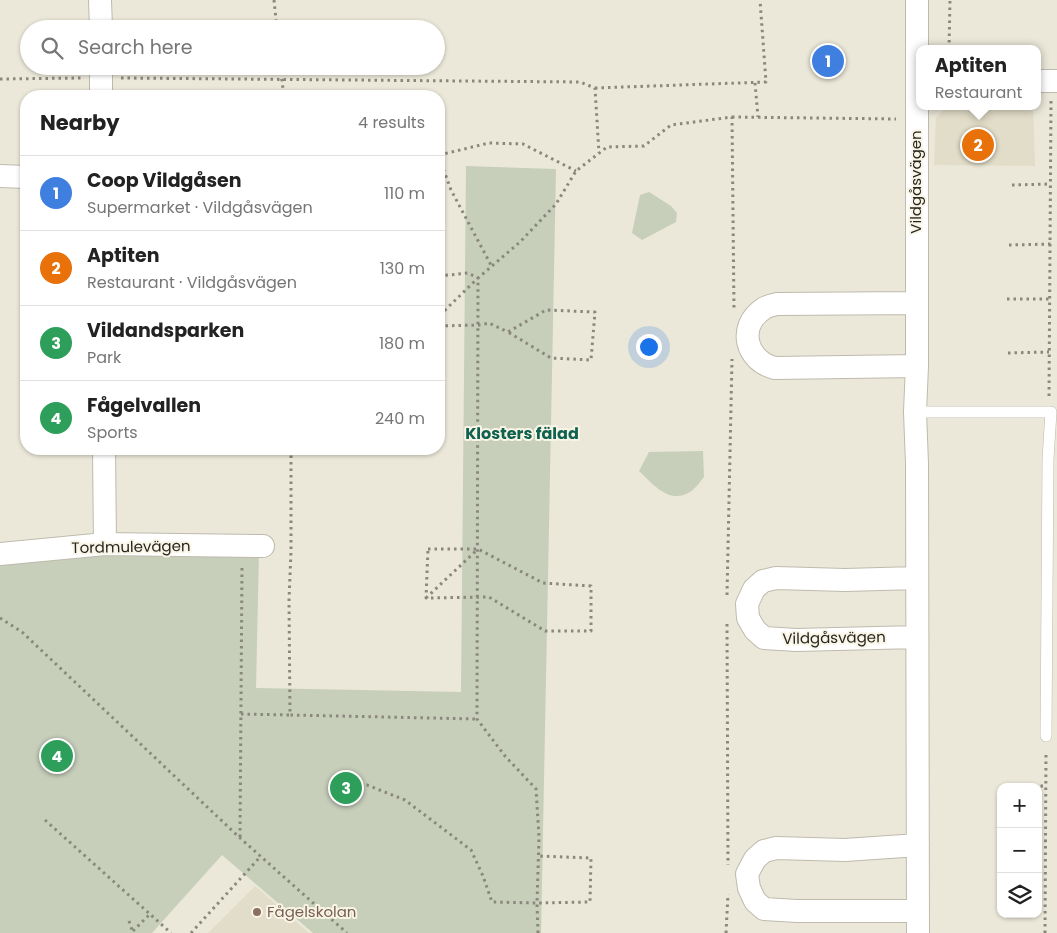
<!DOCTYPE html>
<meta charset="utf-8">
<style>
:root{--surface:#fff;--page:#f2f2f2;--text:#222;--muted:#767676;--line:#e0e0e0;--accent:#b45309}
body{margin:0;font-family:Poppins,sans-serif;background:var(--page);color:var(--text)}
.controls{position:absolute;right:15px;bottom:15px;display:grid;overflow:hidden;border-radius:10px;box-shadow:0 1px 4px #0004}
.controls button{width:45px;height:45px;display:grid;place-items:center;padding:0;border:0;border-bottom:1px solid var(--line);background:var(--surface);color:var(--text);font:25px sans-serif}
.you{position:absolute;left:648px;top:346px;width:18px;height:18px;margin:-12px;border:4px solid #fff;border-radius:50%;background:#1a73e8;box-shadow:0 0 0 8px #1a73e833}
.badge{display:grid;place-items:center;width:32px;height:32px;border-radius:50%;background:var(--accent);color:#fff;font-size:16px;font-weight:700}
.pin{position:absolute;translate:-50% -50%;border:2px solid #fff;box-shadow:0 1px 5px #0006}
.popup{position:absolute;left:916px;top:45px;width:125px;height:65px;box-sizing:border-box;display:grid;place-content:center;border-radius:10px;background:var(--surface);filter:drop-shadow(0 1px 4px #0005);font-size:16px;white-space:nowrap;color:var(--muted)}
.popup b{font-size:19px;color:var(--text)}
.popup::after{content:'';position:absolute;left:50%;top:100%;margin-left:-10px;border:10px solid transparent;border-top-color:var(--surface)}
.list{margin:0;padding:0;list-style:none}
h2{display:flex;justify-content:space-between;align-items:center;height:65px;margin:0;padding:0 20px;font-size:21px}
h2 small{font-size:16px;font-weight:400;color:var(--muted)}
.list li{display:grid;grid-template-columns:32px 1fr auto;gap:15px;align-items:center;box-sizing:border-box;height:75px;padding:0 20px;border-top:1px solid var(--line)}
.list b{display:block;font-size:19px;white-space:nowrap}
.list p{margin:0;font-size:16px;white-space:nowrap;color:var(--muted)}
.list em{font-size:16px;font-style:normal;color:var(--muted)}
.icon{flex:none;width:28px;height:28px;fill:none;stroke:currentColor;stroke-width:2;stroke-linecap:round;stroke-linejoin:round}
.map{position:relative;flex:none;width:1057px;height:933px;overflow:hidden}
.search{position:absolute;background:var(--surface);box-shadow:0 1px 4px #0004;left:20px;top:20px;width:425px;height:55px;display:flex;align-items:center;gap:12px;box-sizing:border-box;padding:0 18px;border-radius:28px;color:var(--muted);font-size:19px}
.panel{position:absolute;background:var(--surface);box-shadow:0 1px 4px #0004;left:20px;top:90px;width:425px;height:365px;border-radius:20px}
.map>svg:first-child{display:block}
.built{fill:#e2ddc8}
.green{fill:#c7ceba}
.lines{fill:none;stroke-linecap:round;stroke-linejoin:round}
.service-casing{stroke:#bebbad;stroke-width:12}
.minor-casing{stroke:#bebbad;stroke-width:24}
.path{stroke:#8a877d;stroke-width:3;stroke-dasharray:2.5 4;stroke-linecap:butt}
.service{stroke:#fff;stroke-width:11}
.minor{stroke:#fff;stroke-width:22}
.education-dot{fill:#8d6e63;stroke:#f9f5e6;stroke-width:2}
.labels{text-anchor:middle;stroke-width:4;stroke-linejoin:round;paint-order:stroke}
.street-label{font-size:15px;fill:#26241f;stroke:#f9f5e6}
.education-label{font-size:15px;fill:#785e54;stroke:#f9f5e6;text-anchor:start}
.neighbourhood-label{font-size:16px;font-weight:bold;fill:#0f6250;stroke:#f9f5e6}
</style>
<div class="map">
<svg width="1057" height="933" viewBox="0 0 1057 933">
<rect width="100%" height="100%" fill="#ebe8d9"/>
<path class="built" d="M 947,106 L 1033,106 L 1035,166 L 934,165 L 936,118 Z
M 255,886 L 261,891 L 309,933 L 208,933 Z"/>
<path class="green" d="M 466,166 L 556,169 L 541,933 L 313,933 L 222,855 L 152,933 L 0,933 L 0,559 L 171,549 L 259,551 L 256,688 L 461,692 Z
M 649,192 L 671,206 L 677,213 L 676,222 L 642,240 L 632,233 L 640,195 Z
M 703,451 L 704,477 C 700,482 695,489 690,492 C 669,505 653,484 639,471 L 649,452 Z"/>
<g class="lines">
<g class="service-casing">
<path id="service" d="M 915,412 L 1051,412 L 1048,459 L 1046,736"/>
</g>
<g class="minor-casing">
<path id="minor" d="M 100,0 L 101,29
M 917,0 L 917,366 L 915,412 L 917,464 L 918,933
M 101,66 L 101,96
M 1037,81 L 1057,81
M 0,176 L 26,177
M 917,303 L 777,304 C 772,305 767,306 763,309 C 737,327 746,361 775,368 L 917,366
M 104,449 L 105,544
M 0,554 L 105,544 L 263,546
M 917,578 L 845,580 L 776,578 L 763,581 L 754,589 L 747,604 L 748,618 L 755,630 L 764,638 L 796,640 L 917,637
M 918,845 L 845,850 L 776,848 L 764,851 L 755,859 L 747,874 L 749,888 L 755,901 L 764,909 L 797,911 L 918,911"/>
</g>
<path class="path" d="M 274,0 L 277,29
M 949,49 L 950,0
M 280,66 L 284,96
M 121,78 L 580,82 L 595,88 L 599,153
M 0,79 L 82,78
M 755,83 L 758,117
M 595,88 L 766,82 L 760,0
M 732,117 L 896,119
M 439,155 L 489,143 L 523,144 L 576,171
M 439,157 L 451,190 L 492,267
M 1012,185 L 1051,184
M 1009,245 L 1051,244
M 439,276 L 468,273 L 478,278 L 439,316
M 1007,299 L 1050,299
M 439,326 L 479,325 L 489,323 L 508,332 L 546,310 L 595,312 L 591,360 L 551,358 L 508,332
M 1008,353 L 1049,352
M 1049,396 L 1051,100
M 291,449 L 291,551 L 289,600 L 290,715 L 477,719
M 428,549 L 478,549 L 543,583 L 591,586 L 591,631 L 545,631 L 489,597 L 426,598 Z
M 727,595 L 732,359
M 426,598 L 478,549
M 0,618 L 22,632 L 240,838 L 347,933
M 727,624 L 728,865
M 241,714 L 290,715
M 1021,786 L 1046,786
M 335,793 L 367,785 L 405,800 L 471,850 L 483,876 L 492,902 L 537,903 L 590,902 L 591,858 L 538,856
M 45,820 L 171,933
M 240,837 L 242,566
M 1038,840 L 1046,841
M 129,921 L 133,933
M 133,931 L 150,914
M 191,933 L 261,856
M 538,933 L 537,903 L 539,837 L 536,789 L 505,756 L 477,719 L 478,278 L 520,242 L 556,204 L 576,171 L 607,147 L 644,146 L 671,125 L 732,117 L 734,310
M 726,933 L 728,894
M 1045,933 L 1046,751"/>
<use href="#service" class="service"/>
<use href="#minor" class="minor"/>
</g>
<circle class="education-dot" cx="257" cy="912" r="5"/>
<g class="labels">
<g class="street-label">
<text transform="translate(916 182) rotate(-90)" y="5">Vildgåsvägen</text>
<text transform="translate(131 547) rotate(-1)" y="5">Tordmulevägen</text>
<text transform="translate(834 638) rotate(-1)" y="5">Vildgåsvägen</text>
</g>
<g class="education-label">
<text x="267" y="917">Fågelskolan</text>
</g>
<g class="neighbourhood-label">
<text x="522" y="439">Klosters fälad</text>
</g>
</g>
</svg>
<div class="controls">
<button>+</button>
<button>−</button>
<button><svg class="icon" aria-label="layers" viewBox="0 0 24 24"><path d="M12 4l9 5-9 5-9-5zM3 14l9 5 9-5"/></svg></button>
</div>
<div class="you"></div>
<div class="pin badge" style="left:828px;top:61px;background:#3f7fe0">1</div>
<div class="pin badge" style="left:978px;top:145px;background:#e8710a">2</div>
<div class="popup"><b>Aptiten</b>Restaurant</div>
<div class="pin badge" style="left:346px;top:788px;background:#2e9e5b">3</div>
<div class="pin badge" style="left:57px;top:756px;background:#2e9e5b">4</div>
<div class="search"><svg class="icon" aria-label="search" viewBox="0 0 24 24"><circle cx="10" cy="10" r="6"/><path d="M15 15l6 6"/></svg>Search here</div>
<section class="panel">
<h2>Nearby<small>4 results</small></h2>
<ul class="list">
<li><span class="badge" style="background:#3f7fe0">1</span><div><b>Coop Vildgåsen</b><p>Supermarket · Vildgåsvägen</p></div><em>110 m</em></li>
<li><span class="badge" style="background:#e8710a">2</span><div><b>Aptiten</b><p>Restaurant · Vildgåsvägen</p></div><em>130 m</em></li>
<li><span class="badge" style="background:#2e9e5b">3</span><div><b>Vildandsparken</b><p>Park</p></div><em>180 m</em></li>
<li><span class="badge" style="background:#2e9e5b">4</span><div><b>Fågelvallen</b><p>Sports</p></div><em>240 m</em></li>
</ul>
</section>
</div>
